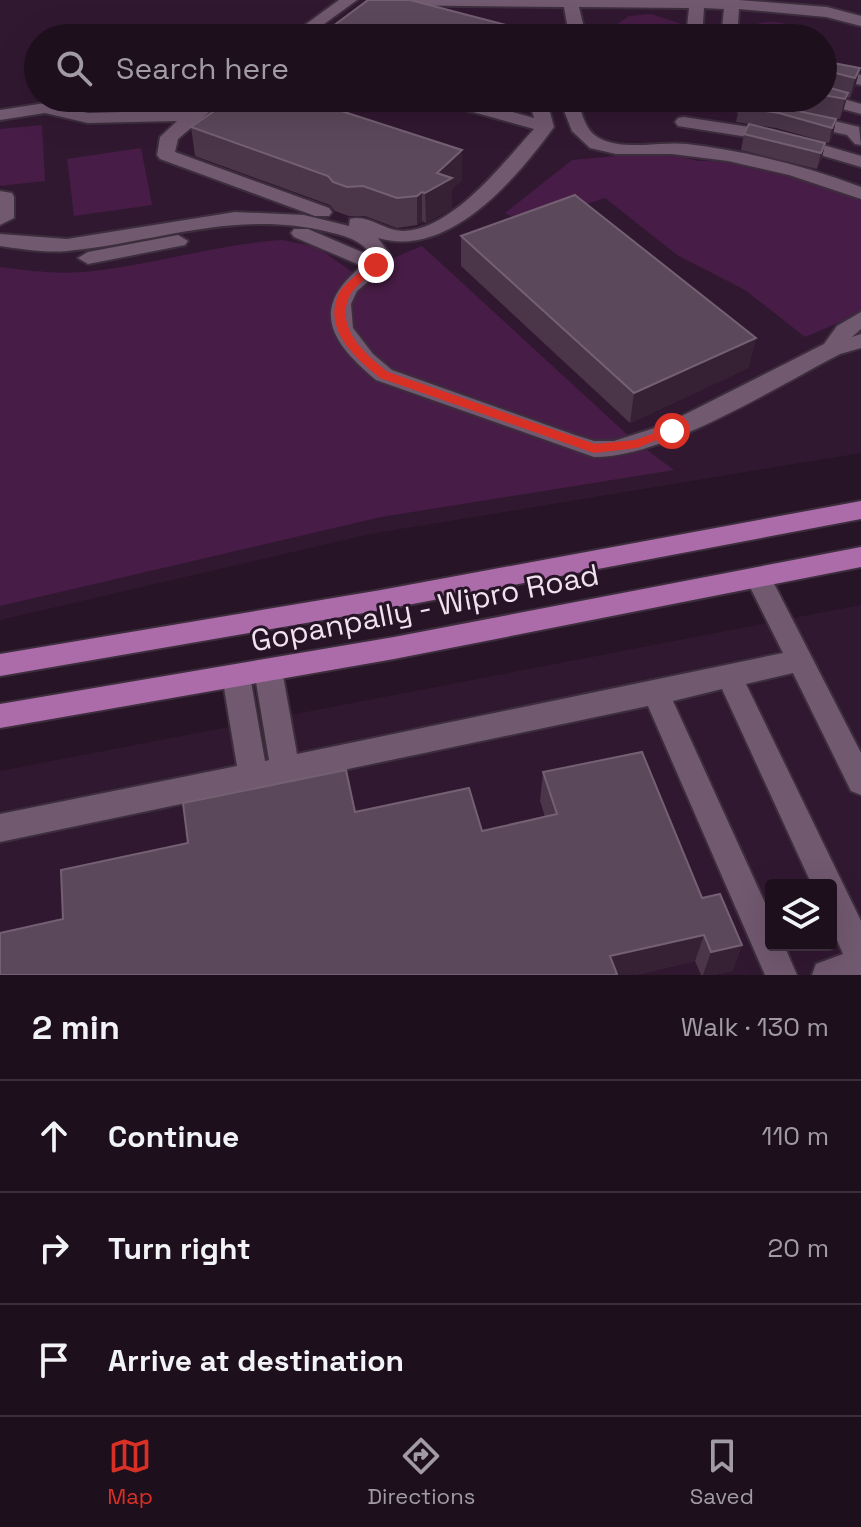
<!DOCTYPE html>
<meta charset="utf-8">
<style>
:root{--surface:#1e0f1d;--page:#2b1d2a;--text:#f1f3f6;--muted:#a19ca4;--line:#3c2f3b;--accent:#d93025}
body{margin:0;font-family:"Space Grotesk",sans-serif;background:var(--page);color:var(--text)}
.controls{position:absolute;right:24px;bottom:24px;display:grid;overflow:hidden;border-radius:8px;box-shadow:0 8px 32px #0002}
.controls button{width:72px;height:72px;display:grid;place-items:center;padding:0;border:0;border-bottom:2px solid var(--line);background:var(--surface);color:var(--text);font:40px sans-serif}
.stop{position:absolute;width:24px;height:24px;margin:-18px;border:6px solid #d93025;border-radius:50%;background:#fff}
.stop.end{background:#d93025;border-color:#fff;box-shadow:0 2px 8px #0008}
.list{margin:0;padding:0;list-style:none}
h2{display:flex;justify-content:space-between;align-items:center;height:104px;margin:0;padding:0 32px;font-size:34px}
h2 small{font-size:26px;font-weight:400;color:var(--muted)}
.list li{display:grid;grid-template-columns:52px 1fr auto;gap:24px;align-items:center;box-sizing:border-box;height:112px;padding:0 32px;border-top:2px solid var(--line)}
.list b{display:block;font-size:30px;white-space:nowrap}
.list em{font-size:26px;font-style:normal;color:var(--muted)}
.icon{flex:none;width:44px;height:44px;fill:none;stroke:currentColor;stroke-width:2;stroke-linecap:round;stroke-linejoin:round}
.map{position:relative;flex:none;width:861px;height:975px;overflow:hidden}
.search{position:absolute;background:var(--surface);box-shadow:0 8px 32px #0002;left:24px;right:24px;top:24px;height:88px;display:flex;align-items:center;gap:20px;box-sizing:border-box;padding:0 28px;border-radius:44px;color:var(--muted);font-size:30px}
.sheet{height:440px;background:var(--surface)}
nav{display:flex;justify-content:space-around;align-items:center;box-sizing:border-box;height:112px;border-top:2px solid var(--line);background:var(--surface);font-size:22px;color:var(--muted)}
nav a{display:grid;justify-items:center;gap:4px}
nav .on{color:var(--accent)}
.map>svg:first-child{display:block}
.built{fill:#311831;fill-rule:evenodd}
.green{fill:#471c46}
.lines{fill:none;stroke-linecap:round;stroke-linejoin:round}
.minor-casing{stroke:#3d2e3d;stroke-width:4}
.major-casing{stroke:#3d2e3d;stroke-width:4}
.minor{fill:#715970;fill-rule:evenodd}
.major{fill:#ab6ca9;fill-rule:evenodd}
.wall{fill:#4a3549}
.shaded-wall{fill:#352034}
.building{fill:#5c485b;stroke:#736072;stroke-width:2}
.route{fill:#d93025}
.labels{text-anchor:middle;stroke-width:6;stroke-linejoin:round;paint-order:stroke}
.street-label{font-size:30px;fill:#f0e2ef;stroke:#281427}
</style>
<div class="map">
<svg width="861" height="975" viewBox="0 0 861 975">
<rect width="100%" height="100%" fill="#281427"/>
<path class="built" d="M 0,0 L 861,0 L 861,453 L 370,534 L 0,620 ZM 38,38 L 823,38 L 823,98 L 38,98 Z
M 861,605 L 861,975 L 0,975 L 0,771 ZM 771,885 L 831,885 L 831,945 L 771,945 Z"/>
<path class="green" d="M 651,14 L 679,23 L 683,34 L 680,38 L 623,38 L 618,34 L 617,24 L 629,16 Z
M 777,22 L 799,27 L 812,38 L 744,37 C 747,22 764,22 777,22 Z
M 42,125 L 45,181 L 0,186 L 0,129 Z
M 141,148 L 152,205 L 74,216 L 67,159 Z
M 648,153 L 666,153 L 698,161 L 733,161 L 781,170 L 861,198 L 861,313 L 805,337 L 745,290 L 677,255 L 605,198 L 526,223 L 505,213 L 572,160 Z
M 282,240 L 317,247 L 355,274 L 422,246 L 631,438 L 674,470 L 381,517 L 0,606 L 0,267 C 30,271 62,275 93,271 C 156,264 218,244 282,240 Z"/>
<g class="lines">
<g class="minor-casing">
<path id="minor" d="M 339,0 L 357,0 L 305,38 L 287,38 Z
M 369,0 L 739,0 L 827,7 L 861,16 L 861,26 L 826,17 L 739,9 L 737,38 L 721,38 L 724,9 L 704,8 L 702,38 L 686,38 L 689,8 L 579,7 L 583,24 L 577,38 L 561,38 L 567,24 L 564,7 L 377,5 Z
M 823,67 L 861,75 L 861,85 L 823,77 Z
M 823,93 L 861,104 L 861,114 L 817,102 L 814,98 L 823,98 Z
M 206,98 L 226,98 L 178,139 L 175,152 L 329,208 L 332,212 L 329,216 L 315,216 L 160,159 L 157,155 L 160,137 L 177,121 L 88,123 L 45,113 L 0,120 L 0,110 L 45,103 L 88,113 L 189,110 Z
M 434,98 L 462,98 L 534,118 L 528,98 L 546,98 L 554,127 C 516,179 449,259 378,238 L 391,256 L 383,269 L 357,291 L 351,304 L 353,328 L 373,354 L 392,370 L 575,435 L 594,441 L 614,441 L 664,425 L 824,344 L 837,326 L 861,312 L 861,329 L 852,337 L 861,334 L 861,348 L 840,354 C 774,388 666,457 594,457 L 376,380 C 332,343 308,309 362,266 L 294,237 L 291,233 L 294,229 L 308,229 L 371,256 C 363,240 345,236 329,232 C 236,209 159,242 67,251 C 45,253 22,249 0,246 L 0,234 L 67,239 L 235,212 L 304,215 L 349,226 L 350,219 C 369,214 385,232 404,231 C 453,229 503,163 534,129 L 437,102 Z
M 559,98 L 577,98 C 582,113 585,132 601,139 C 626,151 660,141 687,144 C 746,151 805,166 861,187 L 861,199 L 789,175 L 728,161 L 672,154 L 616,154 L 590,148 L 572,131 Z
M 716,98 L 774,106 L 859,127 L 861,145 L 855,144 L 847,135 L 716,106 L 713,102 Z
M 684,117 L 775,131 L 861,156 L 861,167 L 773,141 L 678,126 L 675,122 L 678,118 Z
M 0,191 L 12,193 L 14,197 L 14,218 L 0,225 Z
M 178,235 L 188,241 L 185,245 L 88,264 L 78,258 L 88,252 Z
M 758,567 L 767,570 L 861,753 L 861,795 L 851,791 L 793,673 L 746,684 L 861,921 L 861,975 L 812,975 L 816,964 L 843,954 L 831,926 L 831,885 L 812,885 L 722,689 L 673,701 L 771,916 L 771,945 L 784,945 L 797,975 L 765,975 L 648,706 L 0,842 L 0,814 L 237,766 L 222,676 L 226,668 L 236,665 L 246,668 L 250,676 L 265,761 L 269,760 L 254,670 L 258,662 L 268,659 L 278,662 L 282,670 L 297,754 L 783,653 L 745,577 L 749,570 Z"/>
</g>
<g class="major-casing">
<path id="major" d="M 861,501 L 861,519 L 381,610 L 0,676 L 0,654 L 381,590 Z
M 861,547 L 861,567 L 394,659 L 0,728 L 0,704 L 394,637 Z"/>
</g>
<use href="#minor" class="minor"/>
<use href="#major" class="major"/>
</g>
<path class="wall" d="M 325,32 L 541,34 L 541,38 L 326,38 Z
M 823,61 L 860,68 L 855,87 L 850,98 L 847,97 L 840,119 L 742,99 L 823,98 Z
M 473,98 L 502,98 L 496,104 Z
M 741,99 L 836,119 L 833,135 L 829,143 L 776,128 L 736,122 Z
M 208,106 L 462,150 L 462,180 L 452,189 L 452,208 L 426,223 L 422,221 L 417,225 L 397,228 L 365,216 L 349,216 L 335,211 L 330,205 L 195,156 L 191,127 L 209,114 Z
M 744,134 L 825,143 L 822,158 L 817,169 L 741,150 Z
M 461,236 L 756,338 L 748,368 L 630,423 L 461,266 Z
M 543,772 L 702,898 L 742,945 L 732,971 L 714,975 L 701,975 L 695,961 L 635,975 L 0,975 L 63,919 L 355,812 L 482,831 L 545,817 L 540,801 Z"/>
<path class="shaded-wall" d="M 860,68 L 855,87 L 850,98 L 855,78 Z
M 828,71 L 824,90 L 823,91 L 823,74 Z
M 848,93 L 843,112 L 840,119 L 845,99 Z
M 836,119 L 833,135 L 829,143 L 832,128 Z
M 825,143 L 822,158 L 817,169 L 821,153 Z
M 462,150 L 462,180 L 452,189 L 452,208 L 426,223 L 425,193 L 437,173 Z
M 422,192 L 422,221 L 417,225 L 417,196 Z
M 756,338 L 748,368 L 630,423 L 634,393 Z
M 704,935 L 695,961 L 635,975 L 606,975 L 610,956 Z
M 742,945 L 732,971 L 714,975 L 703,975 L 711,952 Z"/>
<path class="building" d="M 368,0 L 410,0 L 541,34 L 538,38 L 347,38 L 325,32 Z
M 823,61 L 860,68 L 855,78 L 828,71 L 823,74 Z
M 823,86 L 848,93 L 845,99 L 823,95 Z
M 220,98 L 301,98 L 462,150 L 437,173 L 452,178 L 425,193 L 422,192 L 417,196 L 397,198 L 363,186 L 347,187 L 333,182 L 328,176 L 191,127 L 217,109 L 208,106 Z
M 741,99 L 836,119 L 832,128 L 779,113 L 739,107 Z
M 749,124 L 825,143 L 821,153 L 744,134 Z
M 575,195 L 756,338 L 634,393 L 461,236 Z
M 642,752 L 702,898 L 720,894 L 742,945 L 711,952 L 704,935 L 610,956 L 617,974 L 613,975 L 0,975 L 0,933 L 63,919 L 61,870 L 188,843 L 183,803 L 346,770 L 355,812 L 469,788 L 482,831 L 557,814 L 543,772 Z"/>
<path class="route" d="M 372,262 L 381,265 C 373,274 356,284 350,295 C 334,328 366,355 388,372 L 595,444 L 635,440 L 672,427 L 678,431 L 637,448 L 594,453 L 380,378 C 355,358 322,329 339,293 C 345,282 363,271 372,262 Z"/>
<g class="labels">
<g class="street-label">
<text transform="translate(425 608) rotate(-11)" y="10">Gopanpally - Wipro Road</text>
</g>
</g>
</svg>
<div class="controls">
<button><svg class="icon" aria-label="layers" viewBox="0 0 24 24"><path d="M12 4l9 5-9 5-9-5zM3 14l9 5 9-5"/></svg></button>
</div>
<div class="stop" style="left:672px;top:431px"></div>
<div class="stop end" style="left:376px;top:265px"></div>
<div class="search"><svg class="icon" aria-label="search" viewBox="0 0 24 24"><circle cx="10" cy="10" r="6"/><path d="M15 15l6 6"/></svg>Search here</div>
</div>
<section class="sheet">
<h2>2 min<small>Walk · 130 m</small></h2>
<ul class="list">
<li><svg class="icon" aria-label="ahead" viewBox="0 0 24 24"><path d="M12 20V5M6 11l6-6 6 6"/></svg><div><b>Continue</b></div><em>110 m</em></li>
<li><svg class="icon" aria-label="right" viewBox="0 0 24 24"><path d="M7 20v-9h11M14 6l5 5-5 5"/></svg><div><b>Turn right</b></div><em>20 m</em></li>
<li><svg class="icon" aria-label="arrive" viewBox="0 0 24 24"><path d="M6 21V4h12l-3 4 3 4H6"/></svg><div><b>Arrive at destination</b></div></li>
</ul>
</section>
<nav>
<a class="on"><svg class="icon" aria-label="map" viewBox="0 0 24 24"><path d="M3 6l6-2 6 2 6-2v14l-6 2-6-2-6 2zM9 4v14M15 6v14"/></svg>Map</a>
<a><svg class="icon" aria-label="directions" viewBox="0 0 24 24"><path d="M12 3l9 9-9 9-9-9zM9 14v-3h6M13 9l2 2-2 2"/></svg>Directions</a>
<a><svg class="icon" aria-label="saved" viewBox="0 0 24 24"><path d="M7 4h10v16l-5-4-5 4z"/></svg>Saved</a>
</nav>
